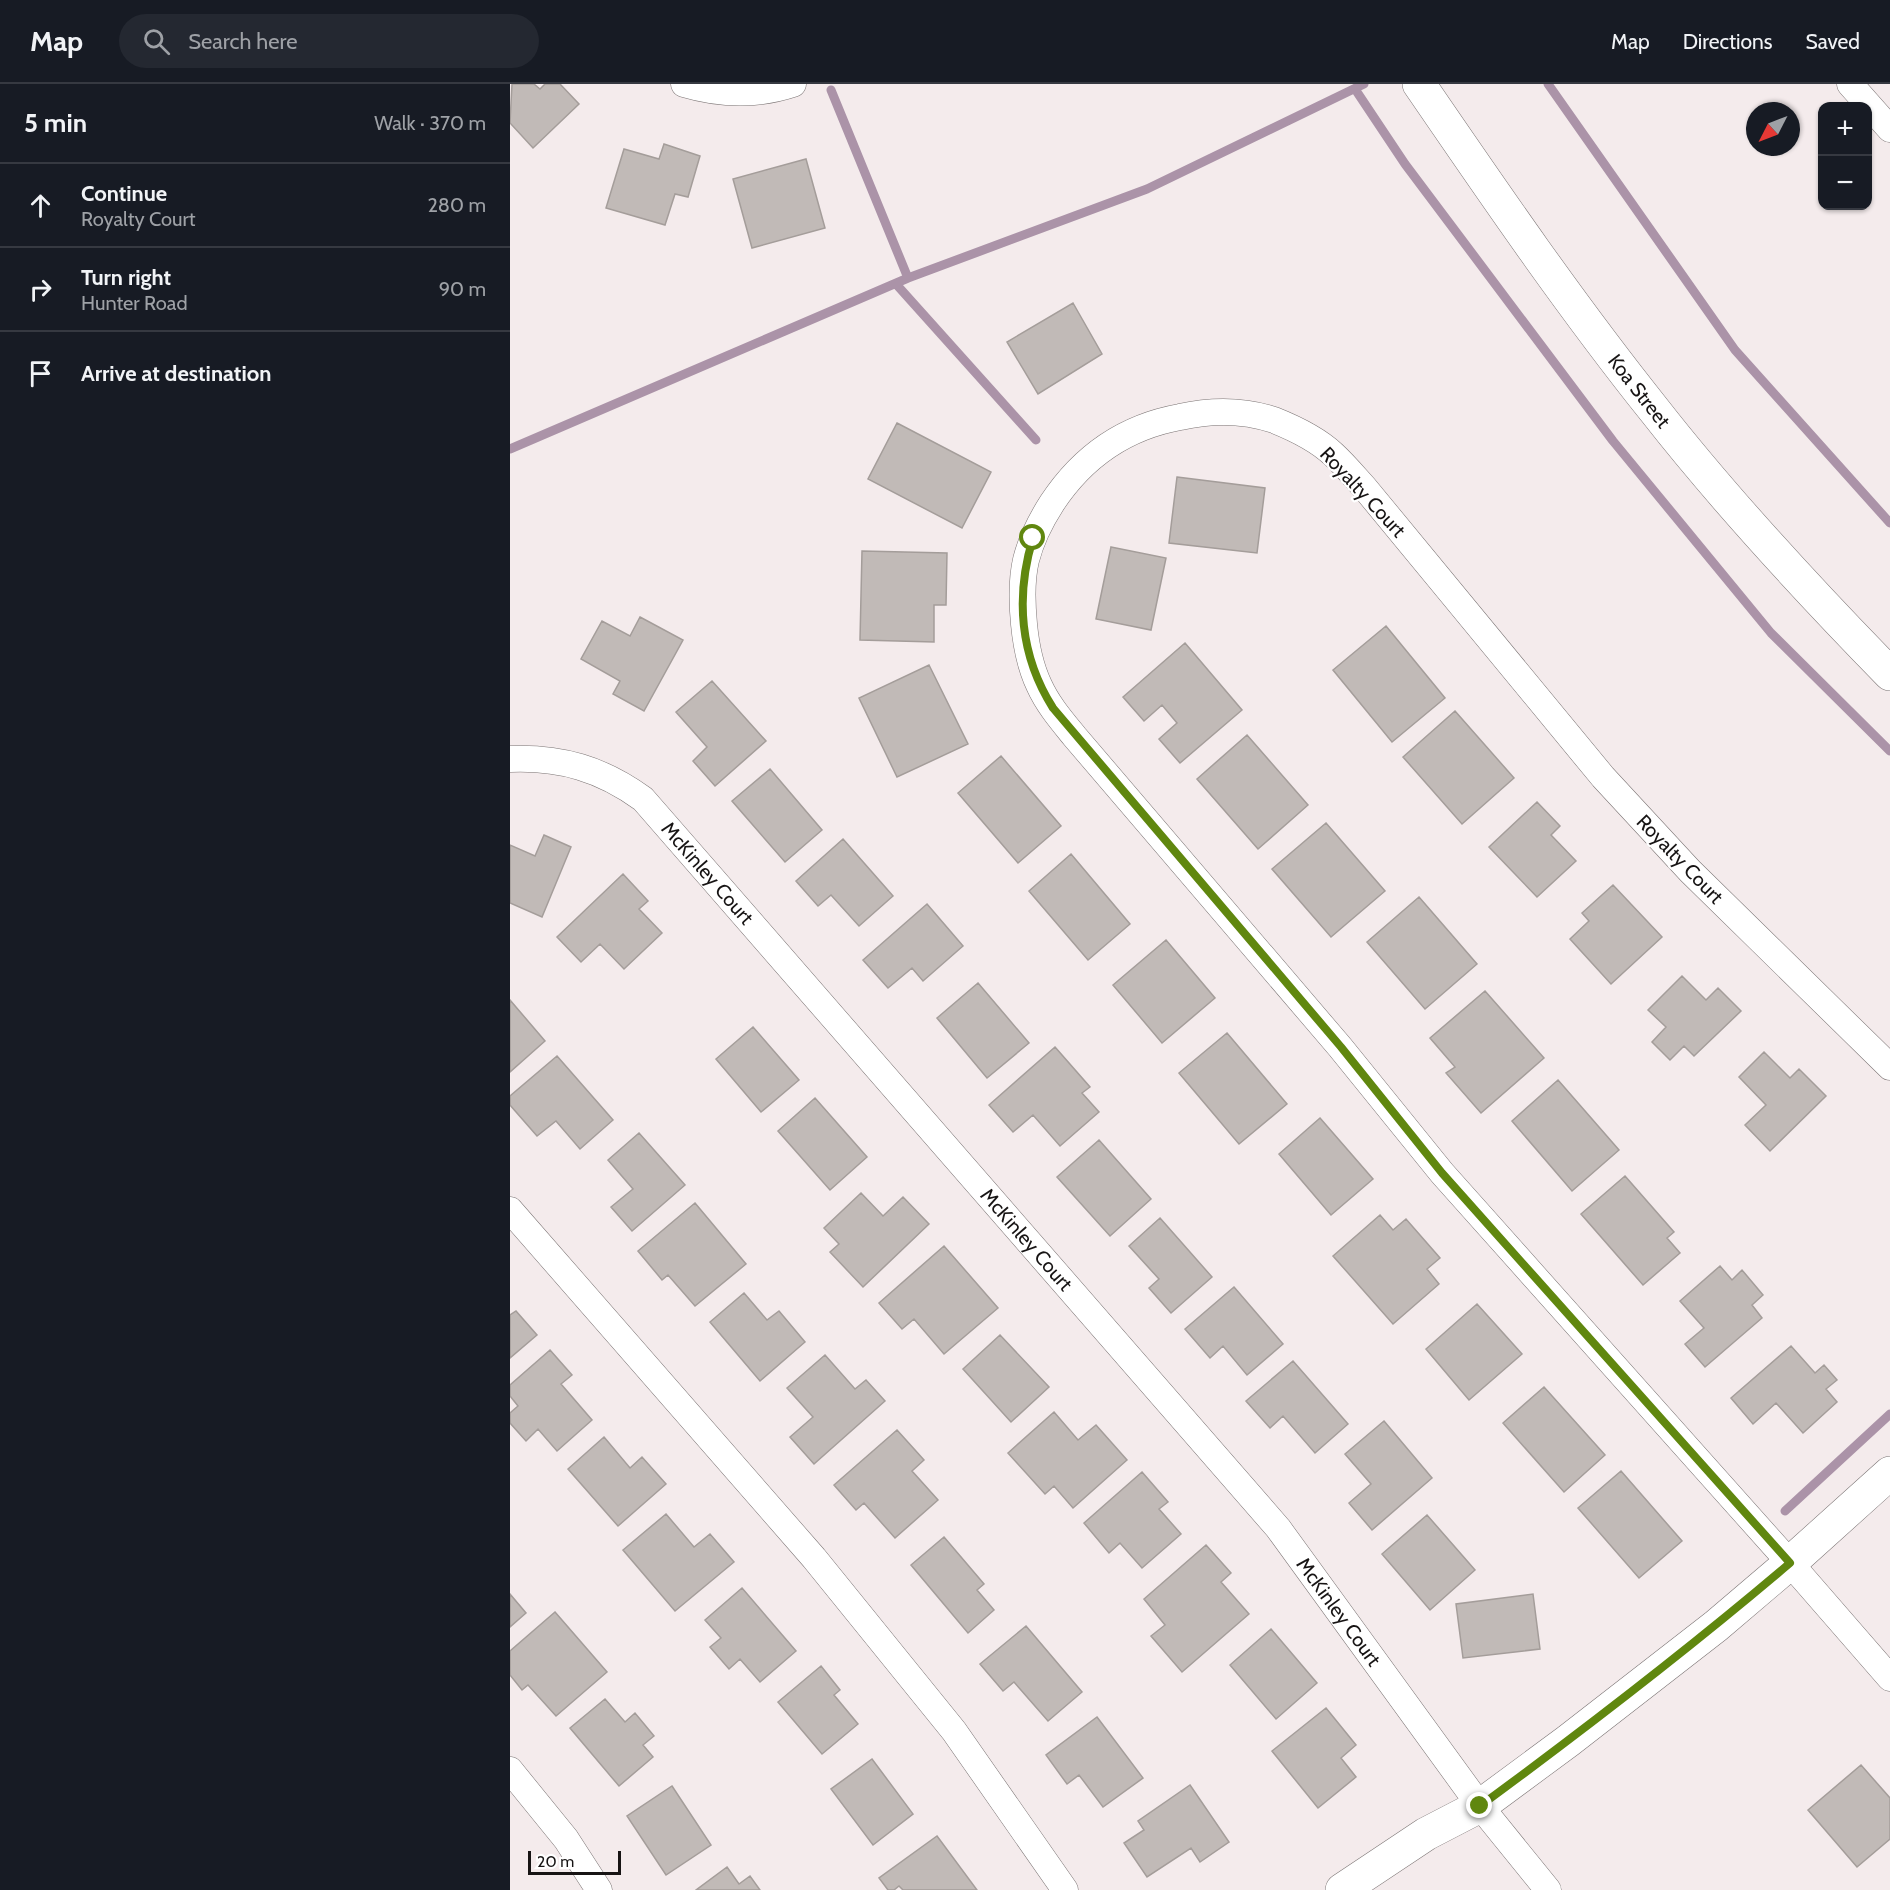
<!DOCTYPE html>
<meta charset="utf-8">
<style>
:root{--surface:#171b24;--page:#242831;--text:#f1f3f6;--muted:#9ea1a6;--line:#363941}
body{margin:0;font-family:Cabin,sans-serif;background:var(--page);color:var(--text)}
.controls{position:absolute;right:18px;top:18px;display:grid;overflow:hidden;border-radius:12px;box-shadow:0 2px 4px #0004}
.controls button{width:54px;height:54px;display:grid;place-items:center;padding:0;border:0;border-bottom:2px solid var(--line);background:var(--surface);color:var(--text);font:30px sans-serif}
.compass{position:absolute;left:1236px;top:18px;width:54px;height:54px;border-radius:50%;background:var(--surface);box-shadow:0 2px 4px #0004;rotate:228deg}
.scale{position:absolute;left:18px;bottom:15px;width:93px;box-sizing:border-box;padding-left:6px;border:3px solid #171414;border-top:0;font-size:16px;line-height:21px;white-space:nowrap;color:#171414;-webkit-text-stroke:4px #fff;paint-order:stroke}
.stop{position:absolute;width:18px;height:18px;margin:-14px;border:4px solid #60870f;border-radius:50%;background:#fff}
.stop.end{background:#60870f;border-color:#fff;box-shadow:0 2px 6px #0008}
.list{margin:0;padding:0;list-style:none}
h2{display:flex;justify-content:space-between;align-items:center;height:78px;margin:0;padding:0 24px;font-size:26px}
h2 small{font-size:20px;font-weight:400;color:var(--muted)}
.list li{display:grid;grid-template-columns:39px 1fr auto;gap:18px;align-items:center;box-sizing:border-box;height:84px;padding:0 24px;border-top:2px solid var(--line)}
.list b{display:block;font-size:22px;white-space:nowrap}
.list p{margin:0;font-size:20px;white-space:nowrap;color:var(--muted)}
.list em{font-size:20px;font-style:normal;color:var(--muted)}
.icon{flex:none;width:33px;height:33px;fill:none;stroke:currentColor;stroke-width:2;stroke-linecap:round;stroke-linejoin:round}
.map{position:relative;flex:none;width:1380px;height:1806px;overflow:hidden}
header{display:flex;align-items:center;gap:36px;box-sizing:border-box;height:84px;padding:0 30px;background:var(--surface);border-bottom:2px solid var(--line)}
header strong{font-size:28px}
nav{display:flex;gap:33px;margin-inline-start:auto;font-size:21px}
.search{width:420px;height:54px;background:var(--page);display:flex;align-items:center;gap:15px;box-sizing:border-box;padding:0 21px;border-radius:33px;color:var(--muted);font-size:22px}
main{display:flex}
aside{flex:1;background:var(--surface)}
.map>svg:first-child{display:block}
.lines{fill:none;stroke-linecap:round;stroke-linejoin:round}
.stream{stroke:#ab93a8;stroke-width:9}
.building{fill:#c1bab7;stroke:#a49d9a;stroke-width:1.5}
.minor-casing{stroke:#7b7474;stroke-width:27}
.tertiary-casing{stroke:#7b7474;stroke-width:34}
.secondary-casing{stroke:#7b7474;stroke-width:34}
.minor{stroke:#fff;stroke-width:26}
.tertiary{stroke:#fff;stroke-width:33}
.secondary{stroke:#fff;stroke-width:33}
.route{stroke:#60870f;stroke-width:8}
.labels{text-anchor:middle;stroke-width:4.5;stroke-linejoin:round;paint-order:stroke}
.street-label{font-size:20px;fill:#171414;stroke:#fff}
</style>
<header>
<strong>Map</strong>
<div class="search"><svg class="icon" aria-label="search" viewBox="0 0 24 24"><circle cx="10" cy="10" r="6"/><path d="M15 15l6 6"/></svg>Search here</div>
<nav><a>Map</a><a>Directions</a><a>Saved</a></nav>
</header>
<main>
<aside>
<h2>5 min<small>Walk · 370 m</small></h2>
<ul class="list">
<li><svg class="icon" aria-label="ahead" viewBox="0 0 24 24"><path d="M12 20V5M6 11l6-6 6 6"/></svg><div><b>Continue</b><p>Royalty Court</p></div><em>280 m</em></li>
<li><svg class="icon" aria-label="right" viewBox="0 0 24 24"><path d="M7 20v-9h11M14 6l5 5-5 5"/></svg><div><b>Turn right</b><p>Hunter Road</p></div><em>90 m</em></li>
<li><svg class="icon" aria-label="arrive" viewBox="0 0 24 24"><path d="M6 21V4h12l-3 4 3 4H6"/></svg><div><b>Arrive at destination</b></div></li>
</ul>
</aside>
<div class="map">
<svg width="1380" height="1806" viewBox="0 0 1380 1806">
<rect width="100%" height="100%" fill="#f4ebec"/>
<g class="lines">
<path class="stream" d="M 1038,0 L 1225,266 L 1380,439
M 845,5 L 895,80 L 1103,357 L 1261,549 L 1380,667
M 321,6 L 398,194
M 386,200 L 526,356
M 0,365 L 398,194 L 637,105 L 854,0
M 1275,1427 L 1380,1330"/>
</g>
<path class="building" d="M 2,0 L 24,0 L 30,5 L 35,0 L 50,0 L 69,20 L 23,64 L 0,39 Z
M 154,60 L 190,72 L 178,113 L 165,110 L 155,141 L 96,124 L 114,65 L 149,75 Z
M 296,75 L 315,144 L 242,164 L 223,95 Z
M 563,219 L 592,270 L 528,310 L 497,258 Z
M 387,339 L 481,388 L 452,444 L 358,395 Z
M 667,393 L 755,404 L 747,469 L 659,459 Z
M 601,463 L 656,474 L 641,546 L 586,535 Z
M 352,467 L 437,469 L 436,521 L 424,521 L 424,558 L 350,556 Z
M 130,533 L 173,556 L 134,627 L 103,610 L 110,597 L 71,575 L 92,537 L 120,552 Z
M 876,542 L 935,614 L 882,658 L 823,586 Z
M 675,559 L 732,626 L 670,679 L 649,655 L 667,639 L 652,621 L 634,637 L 613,613 Z
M 419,581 L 458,660 L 387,693 L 349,614 Z
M 202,597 L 256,657 L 205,702 L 183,677 L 197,663 L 166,628 Z
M 945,627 L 1004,694 L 952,740 L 893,673 Z
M 737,651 L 798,721 L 748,765 L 687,695 Z
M 491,672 L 551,742 L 508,779 L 448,709 Z
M 260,685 L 312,746 L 275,778 L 222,717 Z
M 1027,718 L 1050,742 L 1041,751 L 1066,777 L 1027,813 L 979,763 Z
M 816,739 L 875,807 L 821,853 L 762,785 Z
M 34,751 L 61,763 L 32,833 L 0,819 L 0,761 L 25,772 Z
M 333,755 L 383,812 L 349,842 L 321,811 L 308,822 L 286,797 Z
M 561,770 L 620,840 L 578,876 L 519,807 Z
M 113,790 L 138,817 L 129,825 L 152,849 L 114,885 L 90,860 L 71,878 L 47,853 Z
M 1103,801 L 1152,853 L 1101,900 L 1060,855 L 1079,837 L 1072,829 Z
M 909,813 L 967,880 L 915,925 L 857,858 Z
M 417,820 L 453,862 L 413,897 L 402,884 L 378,904 L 353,876 Z
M 656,856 L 705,914 L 652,959 L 603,901 Z
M 1172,892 L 1196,916 L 1208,904 L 1231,927 L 1184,972 L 1174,962 L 1160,976 L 1142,958 L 1156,943 L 1138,926 Z
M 468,899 L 519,959 L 477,994 L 427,934 Z
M 975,907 L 1034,974 L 971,1029 L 936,989 L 945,983 L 920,954 Z
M 0,916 L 35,957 L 0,988 Z
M 243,943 L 289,996 L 251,1028 L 206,975 Z
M 717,949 L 777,1020 L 729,1060 L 669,989 Z
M 545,963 L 580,1003 L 572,1009 L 589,1028 L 550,1062 L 523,1031 L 503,1048 L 479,1021 Z
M 1254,968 L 1280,994 L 1289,985 L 1316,1012 L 1260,1067 L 1235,1041 L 1256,1021 L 1229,993 Z
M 47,972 L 103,1036 L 70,1065 L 46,1037 L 27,1052 L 0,1021 L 0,1012 Z
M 1048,996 L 1109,1066 L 1062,1107 L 1002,1037 Z
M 305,1014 L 357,1073 L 320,1106 L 268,1047 Z
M 810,1034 L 863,1095 L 821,1131 L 769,1070 Z
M 129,1049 L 175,1101 L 122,1147 L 101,1123 L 123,1105 L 98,1076 Z
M 589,1056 L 641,1115 L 600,1152 L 547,1093 Z
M 1115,1092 L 1164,1148 L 1157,1154 L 1170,1169 L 1133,1201 L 1071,1130 Z
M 351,1109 L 373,1132 L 393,1113 L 419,1140 L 353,1203 L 320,1168 L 329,1160 L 314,1144 Z
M 185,1119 L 236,1180 L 185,1222 L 158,1191 L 152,1196 L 128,1167 Z
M 870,1131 L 883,1146 L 896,1135 L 930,1174 L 917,1185 L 929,1200 L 883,1240 L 823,1172 Z
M 650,1134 L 702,1193 L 661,1229 L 639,1204 L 649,1195 L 619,1162 Z
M 434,1162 L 488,1224 L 434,1270 L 404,1235 L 392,1245 L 369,1219 Z
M 1210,1182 L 1222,1196 L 1232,1186 L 1253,1211 L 1242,1221 L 1252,1234 L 1195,1283 L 1175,1260 L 1194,1244 L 1170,1217 Z
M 724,1203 L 773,1260 L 737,1291 L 713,1262 L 700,1274 L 675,1245 Z
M 234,1209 L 257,1236 L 269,1227 L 295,1258 L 250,1297 L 200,1238 Z
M 967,1220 L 1012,1270 L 959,1316 L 916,1265 Z
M 6,1227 L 27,1251 L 0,1274 L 0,1231 Z
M 490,1251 L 539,1303 L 501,1338 L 453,1285 Z
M 1281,1262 L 1305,1289 L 1314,1281 L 1327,1296 L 1316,1305 L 1327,1318 L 1293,1349 L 1266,1319 L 1243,1340 L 1221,1314 Z
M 40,1266 L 62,1291 L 51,1300 L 82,1336 L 47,1367 L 28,1345 L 16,1357 L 0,1339 L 0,1329 L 8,1322 L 0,1312 L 0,1301 Z
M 315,1271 L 345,1305 L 356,1296 L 375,1317 L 304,1380 L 280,1353 L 303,1333 L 277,1304 Z
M 783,1277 L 838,1340 L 805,1369 L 773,1332 L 760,1344 L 736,1317 Z
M 1034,1303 L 1095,1371 L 1054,1408 L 993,1339 Z
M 544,1328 L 568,1356 L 586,1341 L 617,1376 L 563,1424 L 544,1402 L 535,1410 L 498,1369 Z
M 874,1337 L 922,1394 L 862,1446 L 839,1419 L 861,1400 L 835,1370 Z
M 387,1346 L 414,1376 L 402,1387 L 428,1416 L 385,1454 L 354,1419 L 346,1426 L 324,1401 Z
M 94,1353 L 120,1384 L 132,1373 L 156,1400 L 108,1442 L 58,1385 Z
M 1111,1387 L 1172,1457 L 1129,1494 L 1068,1424 Z
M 632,1388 L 658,1418 L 649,1425 L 671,1450 L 632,1484 L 610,1459 L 599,1469 L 574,1439 Z
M 156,1430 L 184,1463 L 200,1450 L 224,1478 L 165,1527 L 113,1466 Z
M 917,1431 L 965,1486 L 920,1526 L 872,1470 Z
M 434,1453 L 474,1500 L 467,1506 L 484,1526 L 458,1549 L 401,1481 Z
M 696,1461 L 721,1489 L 711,1498 L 739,1530 L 672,1588 L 641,1552 L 655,1541 L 634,1515 Z
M 232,1504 L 286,1567 L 250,1598 L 230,1575 L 219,1585 L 200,1563 L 211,1554 L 195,1536 Z
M 0,1510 L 16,1529 L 0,1543 Z
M 1023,1510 L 1030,1565 L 953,1574 L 946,1520 Z
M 45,1528 L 97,1588 L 46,1632 L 18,1601 L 12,1606 L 0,1591 L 0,1567 Z
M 516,1542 L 572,1608 L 538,1637 L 504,1598 L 493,1607 L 470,1580 Z
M 761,1545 L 807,1599 L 766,1635 L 720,1581 Z
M 311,1582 L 330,1606 L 324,1611 L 348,1640 L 312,1670 L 268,1618 Z
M 95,1615 L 115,1638 L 125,1629 L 144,1652 L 133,1661 L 143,1673 L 109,1702 L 60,1644 Z
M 816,1624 L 846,1661 L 831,1674 L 846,1693 L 808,1724 L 762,1667 Z
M 587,1633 L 633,1694 L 593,1723 L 569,1691 L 557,1700 L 536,1671 Z
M 362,1675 L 403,1730 L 363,1761 L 321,1705 Z
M 1351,1681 L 1380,1714 L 1380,1755 L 1347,1783 L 1298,1726 Z
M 680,1701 L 719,1758 L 690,1778 L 681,1764 L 637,1793 L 614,1759 L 634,1746 L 628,1737 Z
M 162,1702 L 201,1761 L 156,1791 L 117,1732 Z
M 427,1752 L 467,1806 L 393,1806 L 389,1802 L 384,1806 L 378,1806 L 369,1794 Z
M 217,1783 L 229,1800 L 240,1792 L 250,1806 L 186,1806 Z"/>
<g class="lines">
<g class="minor-casing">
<g id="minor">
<path d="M 174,0 C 211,11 247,12 283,0"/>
<path d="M 1340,0 L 1380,45"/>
<path id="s1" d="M 0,675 C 51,673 92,685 133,715 L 768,1444 L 970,1722 L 1038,1806"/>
<path d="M 1380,983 L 1180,787 L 1093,693 L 854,403 C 844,392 834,380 823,370 C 807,355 784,344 764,336 C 734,326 701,326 670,333 C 615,343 573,372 542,419 C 531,436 521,456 516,476 C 511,497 512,519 514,540 C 516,561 520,582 529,601 C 538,621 552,637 565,653 L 830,963 L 932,1089 L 1280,1479 L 1380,1594"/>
<path d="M 0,1126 L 304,1474 L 444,1647 L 555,1806"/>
<path d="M 0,1686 L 56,1755 L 89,1806"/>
</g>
</g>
<g class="tertiary-casing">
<path id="tertiary" d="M 832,1806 L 916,1750 L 970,1722 L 1058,1657 L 1206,1542 L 1280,1479 L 1380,1389"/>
</g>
<g class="secondary-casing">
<g id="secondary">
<path id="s2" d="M 909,0 C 985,111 1061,222 1145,327 C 1217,419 1298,506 1380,590"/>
</g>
</g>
<use href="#minor" class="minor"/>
<use href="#tertiary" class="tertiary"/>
<use href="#secondary" class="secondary"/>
</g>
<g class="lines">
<path class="route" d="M 523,454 C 505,513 510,572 543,624 L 831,963 L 932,1089 L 1280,1479 C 1180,1564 1076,1644 970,1722"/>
</g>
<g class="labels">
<g class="street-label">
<text dy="7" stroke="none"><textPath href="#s2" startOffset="378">Koa Street</textPath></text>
<text transform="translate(853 408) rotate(47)" y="7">Royalty Court</text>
<text transform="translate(1170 775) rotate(46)" y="7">Royalty Court</text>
<text dy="7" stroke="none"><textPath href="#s1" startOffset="240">McKinley Court</textPath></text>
<text dy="7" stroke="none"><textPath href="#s1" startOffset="726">McKinley Court</textPath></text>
<text dy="7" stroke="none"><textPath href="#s1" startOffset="1212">McKinley Court</textPath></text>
</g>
</g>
</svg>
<div class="controls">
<button>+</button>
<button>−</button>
</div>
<svg class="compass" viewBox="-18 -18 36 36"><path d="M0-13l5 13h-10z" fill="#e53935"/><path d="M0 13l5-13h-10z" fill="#9ea1a6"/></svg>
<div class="scale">20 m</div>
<div class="stop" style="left:523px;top:454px"></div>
<div class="stop end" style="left:970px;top:1722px"></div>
</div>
</main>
